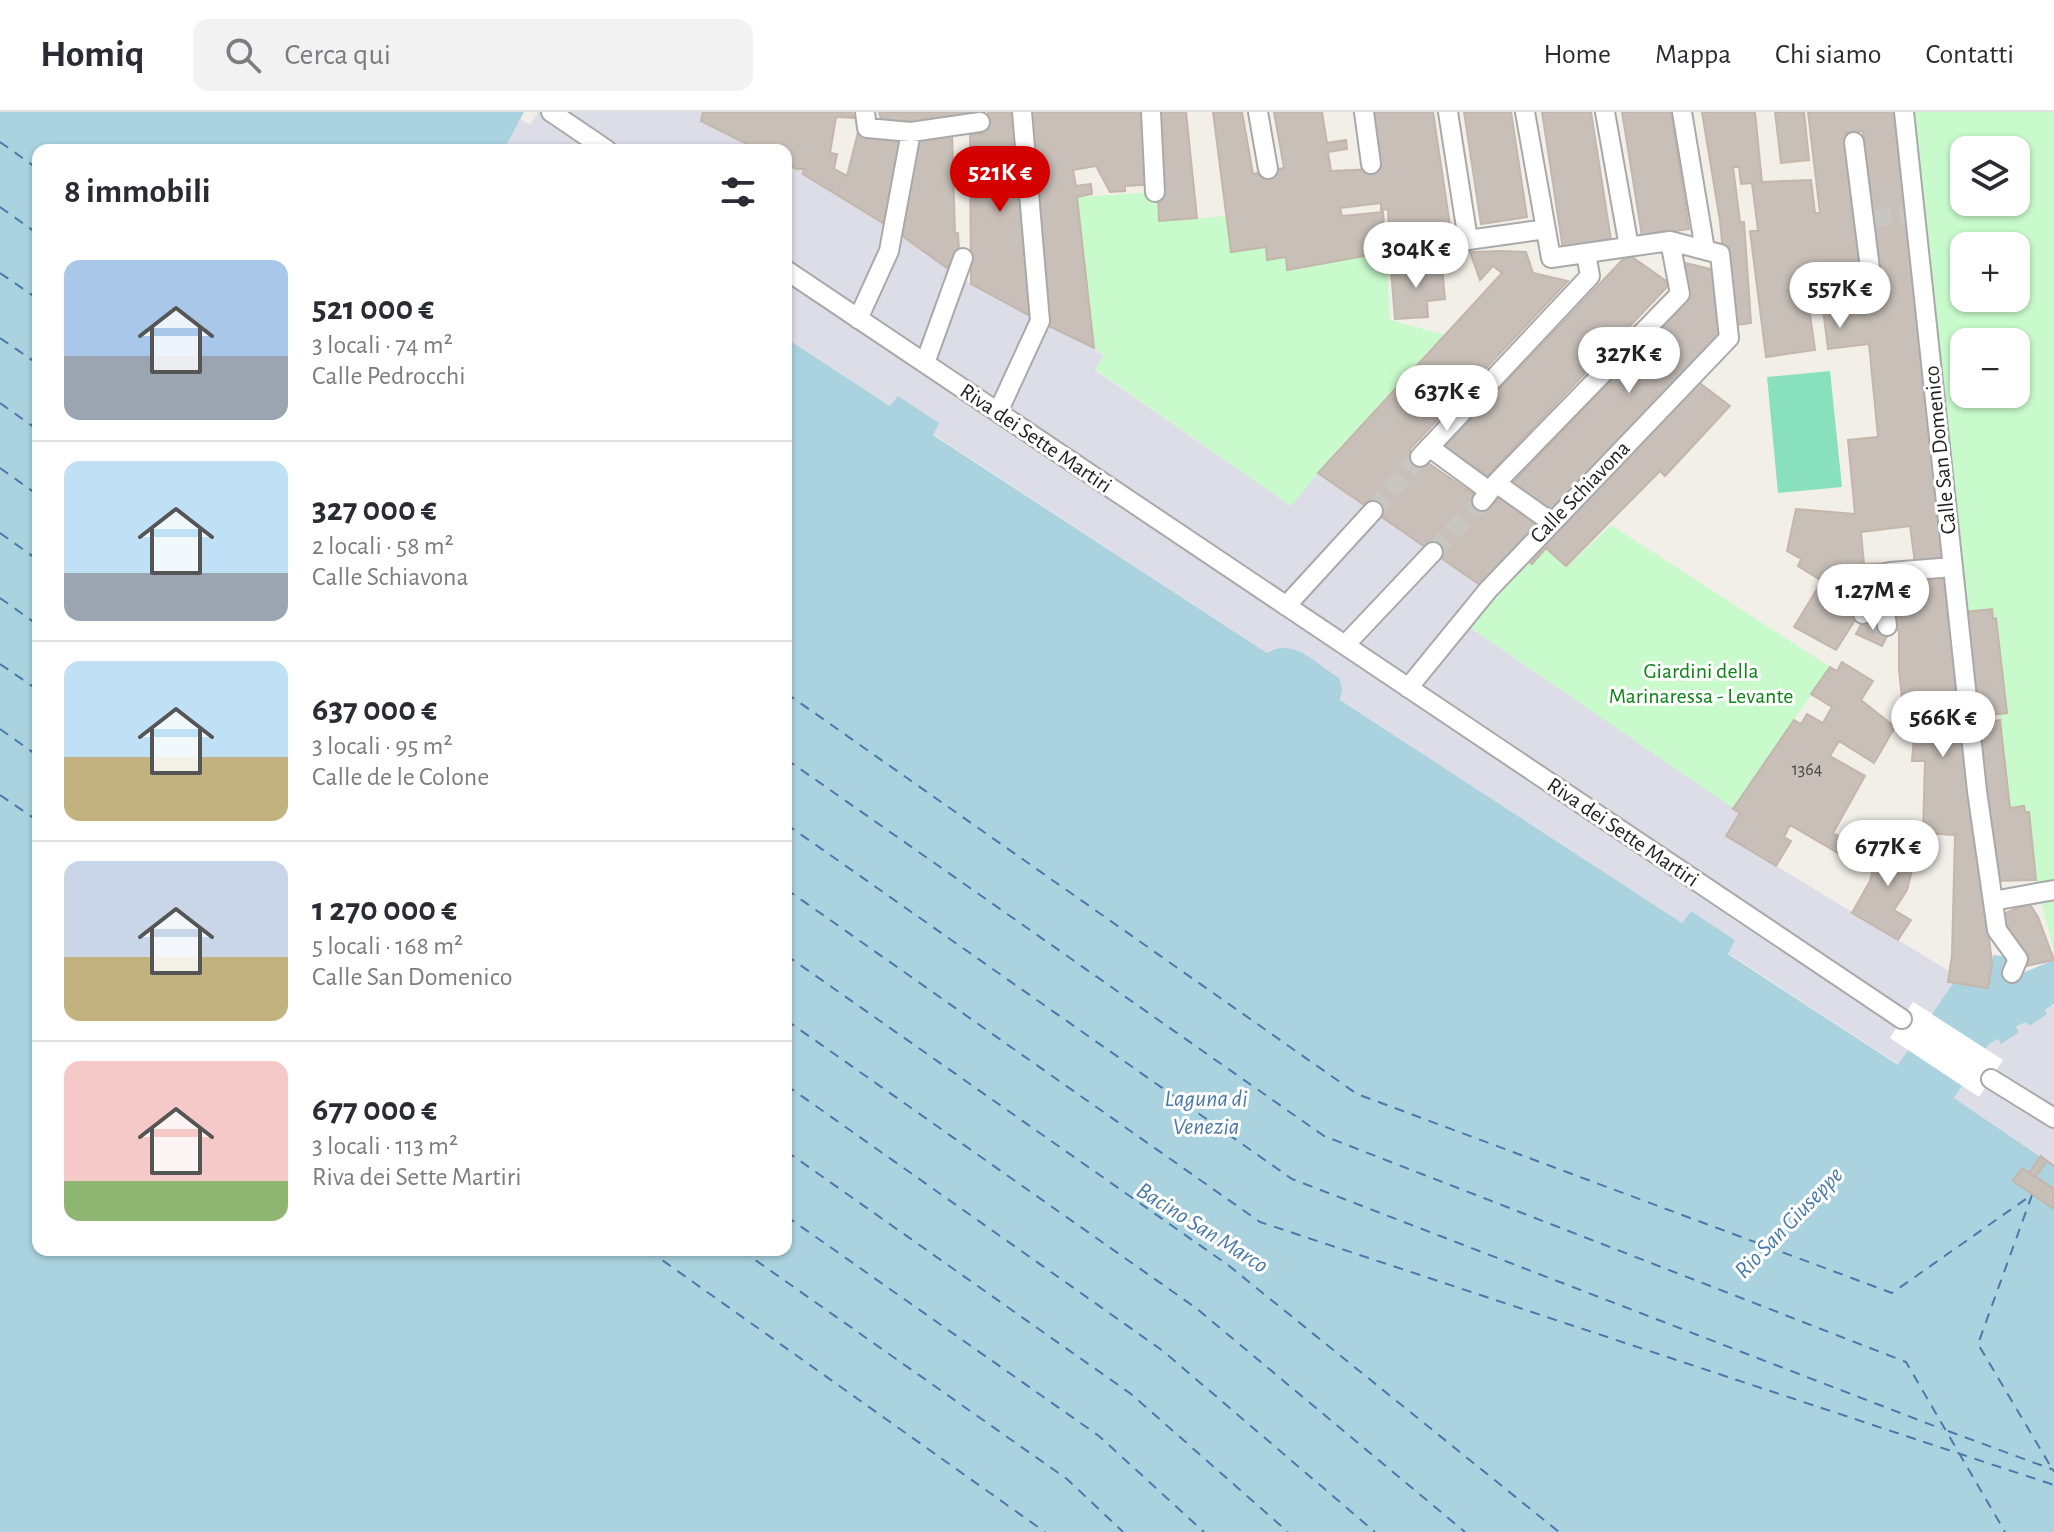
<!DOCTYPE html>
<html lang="it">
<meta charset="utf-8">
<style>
body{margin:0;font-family:"Alegreya Sans",sans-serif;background:#f2f2f3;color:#2b2b33;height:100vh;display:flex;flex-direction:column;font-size:30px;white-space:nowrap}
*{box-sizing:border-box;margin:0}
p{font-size:26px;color:#7c7c81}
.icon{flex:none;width:44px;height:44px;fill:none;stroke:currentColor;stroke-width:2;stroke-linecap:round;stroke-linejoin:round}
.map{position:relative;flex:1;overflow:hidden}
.side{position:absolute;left:32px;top:32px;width:760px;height:1112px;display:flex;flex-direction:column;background:#fff;border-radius:16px;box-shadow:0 2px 6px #0004}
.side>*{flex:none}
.fabs{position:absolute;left:1950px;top:24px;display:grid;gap:16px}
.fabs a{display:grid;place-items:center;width:80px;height:80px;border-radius:16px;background:#fff;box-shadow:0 2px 6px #0004;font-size:40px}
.price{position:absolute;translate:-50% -68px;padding:0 18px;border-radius:28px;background:#fff;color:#222;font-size:26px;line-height:52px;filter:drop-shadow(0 2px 4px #0008)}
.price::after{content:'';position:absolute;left:50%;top:48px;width:24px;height:18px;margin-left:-12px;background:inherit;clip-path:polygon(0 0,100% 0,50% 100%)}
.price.selected{background:#d40000;color:#fff}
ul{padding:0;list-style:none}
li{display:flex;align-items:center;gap:24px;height:200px;padding:0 32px}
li+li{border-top:2px solid #e1e1e2}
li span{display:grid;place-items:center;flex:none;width:224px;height:160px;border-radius:16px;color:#555}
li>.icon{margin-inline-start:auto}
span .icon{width:96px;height:96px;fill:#fffc;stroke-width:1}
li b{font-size:34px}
h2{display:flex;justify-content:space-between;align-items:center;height:96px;padding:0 32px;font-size:34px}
header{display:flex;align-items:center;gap:48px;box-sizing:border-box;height:112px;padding:0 40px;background:#fff;border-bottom:2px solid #e1e1e2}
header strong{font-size:38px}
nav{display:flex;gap:44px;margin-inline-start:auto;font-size:28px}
.search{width:560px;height:72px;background:#f2f2f3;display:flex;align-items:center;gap:20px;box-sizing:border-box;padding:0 28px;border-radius:16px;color:#7c7c81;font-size:30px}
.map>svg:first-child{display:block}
</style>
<header>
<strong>Homiq</strong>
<div class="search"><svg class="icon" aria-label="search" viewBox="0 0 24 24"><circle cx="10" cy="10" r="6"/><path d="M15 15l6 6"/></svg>Cerca qui</div>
<nav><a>Home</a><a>Mappa</a><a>Chi siamo</a><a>Contatti</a></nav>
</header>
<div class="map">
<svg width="2054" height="1420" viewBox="0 0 2054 1420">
<rect width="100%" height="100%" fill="#f2efe9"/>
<!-- park -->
<path fill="#c8facc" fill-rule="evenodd" d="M1911,0H2054V840L2036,768L2029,701L2025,700L2024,694L2010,696L2000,602L2007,601L1996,507L1964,500ZM1964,38H2016V90H1964ZM1964,134H2016V186H1964ZM1964,230H2016V282H1964Z
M1157,80L1160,109L1227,104L1232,140L1266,135L1267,148L1286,145L1288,158L1386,140L1390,208L1445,223L1291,394L1095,257L1104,243L1094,236L1077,85Z
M1611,413L1830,555L1733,697L1470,515L1526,446L1532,452L1546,436L1566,456Z"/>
<!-- pitch -->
<path fill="#88e0be" d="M1830,259L1842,375L1778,381L1767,265Z"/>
<!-- plaza -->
<path fill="#dddde8" d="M538,0H703L702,9L759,38H504L521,7L530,13Z
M786,52L804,57V62L888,114L971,172L1104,243L1095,258L1291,394L1318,361L1496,484L1471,516L1740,701L1727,724L1949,859L1948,870L1953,871L1933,902L1913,890L1890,925L1908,938L1899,953L1728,841L1735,828L1691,799L1682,811L1340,588L1272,537L1267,541L933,322L898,284L891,294L786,226Z
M2052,893L2054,895V1054L1954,986L1962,973L1979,984L2003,948L1986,937L1989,932L1998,927L2000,931L2019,919L2016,916L2026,910L2029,914Z"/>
<!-- water -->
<path fill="#aad3df" d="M0,0H524L504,38H38V1138H786V226L890,294L898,284L939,311L933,323L1267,541C1292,525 1316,551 1339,566L1342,577L1340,588L1682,811L1691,799L1735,828L1728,842L1898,953L1953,871L1988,875L1993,843L2010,845L2008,867L2054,848V892L2045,898L2047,902L2029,914L2026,910L2016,915L2019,920L2001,932L1998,927L1989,932L1954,986L2054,1054V1420H0Z"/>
<!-- pier -->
<path fill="#fff" d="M1913,890L2003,948L1979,985L1890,926Z"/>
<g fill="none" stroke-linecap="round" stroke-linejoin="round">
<!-- ferry -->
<path stroke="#4a7aab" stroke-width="2" stroke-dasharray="10 8" stroke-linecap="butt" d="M0,30L38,57
M0,95L38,122
M0,161L38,187
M0,226L38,252
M0,291L38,318
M0,356L38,383
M0,421L38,448
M0,486L38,513
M0,552L38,578
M786,581L1357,982L1892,1181L2033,1082
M0,617L38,644
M786,647L1324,1024L1906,1250L2005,1420
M0,683L38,709
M786,712L1292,1067L1942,1317
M786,777L1260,1110L2054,1373
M786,843L1228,1153L1559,1420
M786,908L1196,1196L1465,1420
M786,973L1163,1239L1375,1420
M786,1039L1131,1282L1288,1420
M2032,1083L1978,1232L2054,1360
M786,1104L1099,1324L1204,1420
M648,1138L1045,1420
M741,1138L1067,1367L1123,1420
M1948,1319L2054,1358"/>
</g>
<!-- building -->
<path fill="#c7bfb8" stroke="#c4b6ab" stroke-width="2" fill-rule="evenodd" d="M703,0H852L854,6L836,5L830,41L837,42L834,57L847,64L858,20L903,25L888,114L803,62L804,57H796L786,52V38H759L701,9Z
M879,0H983L883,14Z
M988,0H1018L1034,206L971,172L970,23L983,21Z
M1025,0H1149L1155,72L1125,74V79L1110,80L1096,54L1073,58L1076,74L1091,72L1092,82L1077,85L1094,236L1047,213Z
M1155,0H1186L1197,106L1159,109Z
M1213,0H1242L1253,62L1284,56L1274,0H1322L1327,31L1346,28L1347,37L1328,40L1331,59L1375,57L1367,0H1433L1454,140L1390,141L1388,97L1381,98V91L1340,96L1342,104L1383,100L1386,140L1287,158L1286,145L1267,148L1266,135L1231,140Z
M1464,0H1511L1527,105L1481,112Z
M1542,0H1591L1611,128L1563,137Z
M1622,0H1671L1689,117L1642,124Z
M1702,0H1755L1762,70L1811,68L1815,101H1820L1808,0H1896L1944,448L1915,451L1910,414L1861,420L1864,452L1886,451L1887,463H1884L1836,538L1794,515L1822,469L1798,454L1801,447L1787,439L1796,397L1855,402L1848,328L1878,325L1869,232L1828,237L1818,158L1804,159L1815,238L1766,245L1750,119H1758L1752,71L1741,72L1739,55H1733L1740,110H1744L1751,211L1730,214L1720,109ZM1863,19L1883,195L1869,197L1846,21Z
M1775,0H1804L1809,48L1781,51Z
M952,20L955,122L958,121L959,139L947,156L901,123L917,25Z
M1502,139L1526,140L1533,161L1568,169L1409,338L1491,394L1504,380L1546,410L1483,475L1318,361L1502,161L1493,154L1480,168L1470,140Z
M1628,142L1670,172L1487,364L1445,334Z
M1681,150L1719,159L1726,224L1549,405L1507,377L1687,188Z
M1442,154L1445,187L1427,189L1428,205L1395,207L1391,157Z
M1697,269L1730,294L1665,364L1660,359L1566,454L1546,436L1532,452L1526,446Z
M1946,466L1992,851L1988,876L1948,870L1952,843L1955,723L1923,721L1925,649H1912L1915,612L1928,613V607L1904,605L1899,558V518L1890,519L1889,479H1895L1894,467Z
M1992,497L1993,507L1996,506L2007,601L1989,603L1990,610L2000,608L2010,696L2024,694L2025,700H2029L2036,768L1995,769L1964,500Z
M1865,505L1890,519L1882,534L1856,522Z
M1842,550L1873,569L1861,588L1895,615L1874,651L1839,629L1830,644L1865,664L1833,721L1874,745L1867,758L1790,713L1784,725L1791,729L1776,754L1726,724L1740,701L1733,697L1794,608L1801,612L1807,602L1823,611L1832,595L1811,582L1830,555L1837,559Z
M1881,726L1918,735L1907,778L1894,798L1911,808L1898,828L1852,801L1870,769Z
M2029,791L2038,805L2054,848L2026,854L2001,803Z
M2041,1044L2054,1054L2047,1049L2035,1065L2029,1061Z
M2022,1056L2054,1077V1097L2013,1069Z"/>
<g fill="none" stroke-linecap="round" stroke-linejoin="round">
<!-- pedestrian-tunnel -->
<path stroke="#c8c6c1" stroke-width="18" stroke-dasharray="18 9" stroke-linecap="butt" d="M1873,107L1907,102
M1373,399L1420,345
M1433,440L1482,389"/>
<!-- pedestrian casing -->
<g stroke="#a9a9a9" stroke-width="22">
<path id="pedestrian" d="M551,0L607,38
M865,0L867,16L911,20L980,10
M1151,0L1155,80
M1258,0L1268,57
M1364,0L1371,52
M1448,0L1468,128L1546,117
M1525,0L1551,146L1586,141
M1605,0L1629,135
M1682,0L1705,138
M1904,0L1977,679L1997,818L2018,847L2012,861
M1854,30L1874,188
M786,158L1902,907
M858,207L889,139L911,20
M925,251L963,146
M998,300L1040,209L1022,0
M1429,335L1489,379
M1496,371L1551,410
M1482,389L1496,371L1680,182L1670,129
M1883,481L1887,514
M1286,494L1373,399
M1863,502L1883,481L1890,460L1953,455
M1345,533L1433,440
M1408,576L1488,478L1729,226L1720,142L1670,129L1586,141L1590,164L1420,345
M1993,789L2054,778
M1991,967L2054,1006"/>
</g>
<!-- pedestrian -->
<use href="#pedestrian" stroke="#fff" stroke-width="18"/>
</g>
<g text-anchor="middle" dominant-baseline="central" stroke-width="6" stroke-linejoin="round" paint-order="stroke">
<!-- number labels -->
<g font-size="18" fill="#4b4948">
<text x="1807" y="658">1364</text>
</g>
<!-- street labels -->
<g font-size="22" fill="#222" stroke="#fff">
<text transform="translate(1036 326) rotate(34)">Riva dei Sette Martiri</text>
<text transform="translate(1940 338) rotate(-96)">Calle San Domenico</text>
<text transform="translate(1580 380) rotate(-46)">Calle Schiavona</text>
<text transform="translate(1623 720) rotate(34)">Riva dei Sette Martiri</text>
</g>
<!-- park labels -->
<g font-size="22" fill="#0c8416" stroke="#fff">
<text x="1701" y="559">Giardini della<tspan x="1701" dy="25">Marinaressa - Levante</tspan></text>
</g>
<!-- water labels -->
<g font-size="24" font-style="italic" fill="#4a7aab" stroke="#fff">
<text x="1206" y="987">Laguna di<tspan x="1206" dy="28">Venezia</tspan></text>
<text transform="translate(1789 1111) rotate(-46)">Rio San Giuseppe</text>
<text transform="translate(1202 1116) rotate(32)">Bacino San Marco</text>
</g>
</g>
</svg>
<div class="fabs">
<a><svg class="icon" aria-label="layers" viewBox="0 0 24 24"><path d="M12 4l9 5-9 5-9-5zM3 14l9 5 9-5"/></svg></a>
<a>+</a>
<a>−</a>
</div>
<b class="price selected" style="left:1000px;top:102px">521K €</b>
<b class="price" style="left:1416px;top:178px">304K €</b>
<b class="price" style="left:1840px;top:218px">557K €</b>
<b class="price" style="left:1629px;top:283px">327K €</b>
<b class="price" style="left:1447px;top:321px">637K €</b>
<b class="price" style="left:1873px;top:520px">1.27M €</b>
<b class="price" style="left:1943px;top:647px">566K €</b>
<b class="price" style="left:1888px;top:776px">677K €</b>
<section class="side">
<h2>8 immobili<svg class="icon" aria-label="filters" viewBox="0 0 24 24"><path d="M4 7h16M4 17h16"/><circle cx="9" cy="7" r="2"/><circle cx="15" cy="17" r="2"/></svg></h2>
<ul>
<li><span style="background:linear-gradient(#a9c7e8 60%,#9aa5b1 0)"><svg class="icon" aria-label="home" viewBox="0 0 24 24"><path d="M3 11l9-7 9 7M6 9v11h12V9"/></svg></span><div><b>521 000 €</b><p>3 locali · 74 m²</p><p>Calle Pedrocchi</p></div></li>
<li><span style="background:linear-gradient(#bfe0f5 70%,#9aa5b1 0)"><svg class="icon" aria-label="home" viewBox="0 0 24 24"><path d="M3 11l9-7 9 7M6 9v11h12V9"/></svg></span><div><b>327 000 €</b><p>2 locali · 58 m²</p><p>Calle Schiavona</p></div></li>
<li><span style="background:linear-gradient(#bfe0f5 60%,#c2b280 0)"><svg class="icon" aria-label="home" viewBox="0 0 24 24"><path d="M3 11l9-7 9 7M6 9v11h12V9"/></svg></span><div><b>637 000 €</b><p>3 locali · 95 m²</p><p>Calle de le Colone</p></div></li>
<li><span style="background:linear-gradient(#c9d6e8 60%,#c2b280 0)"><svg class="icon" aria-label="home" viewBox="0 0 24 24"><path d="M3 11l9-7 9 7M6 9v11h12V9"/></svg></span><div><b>1 270 000 €</b><p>5 locali · 168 m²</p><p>Calle San Domenico</p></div></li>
<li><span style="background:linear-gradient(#f6c9c9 75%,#8fb573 0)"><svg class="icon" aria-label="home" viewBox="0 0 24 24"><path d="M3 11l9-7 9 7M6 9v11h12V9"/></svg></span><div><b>677 000 €</b><p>3 locali · 113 m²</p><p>Riva dei Sette Martiri</p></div></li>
</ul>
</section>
</div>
